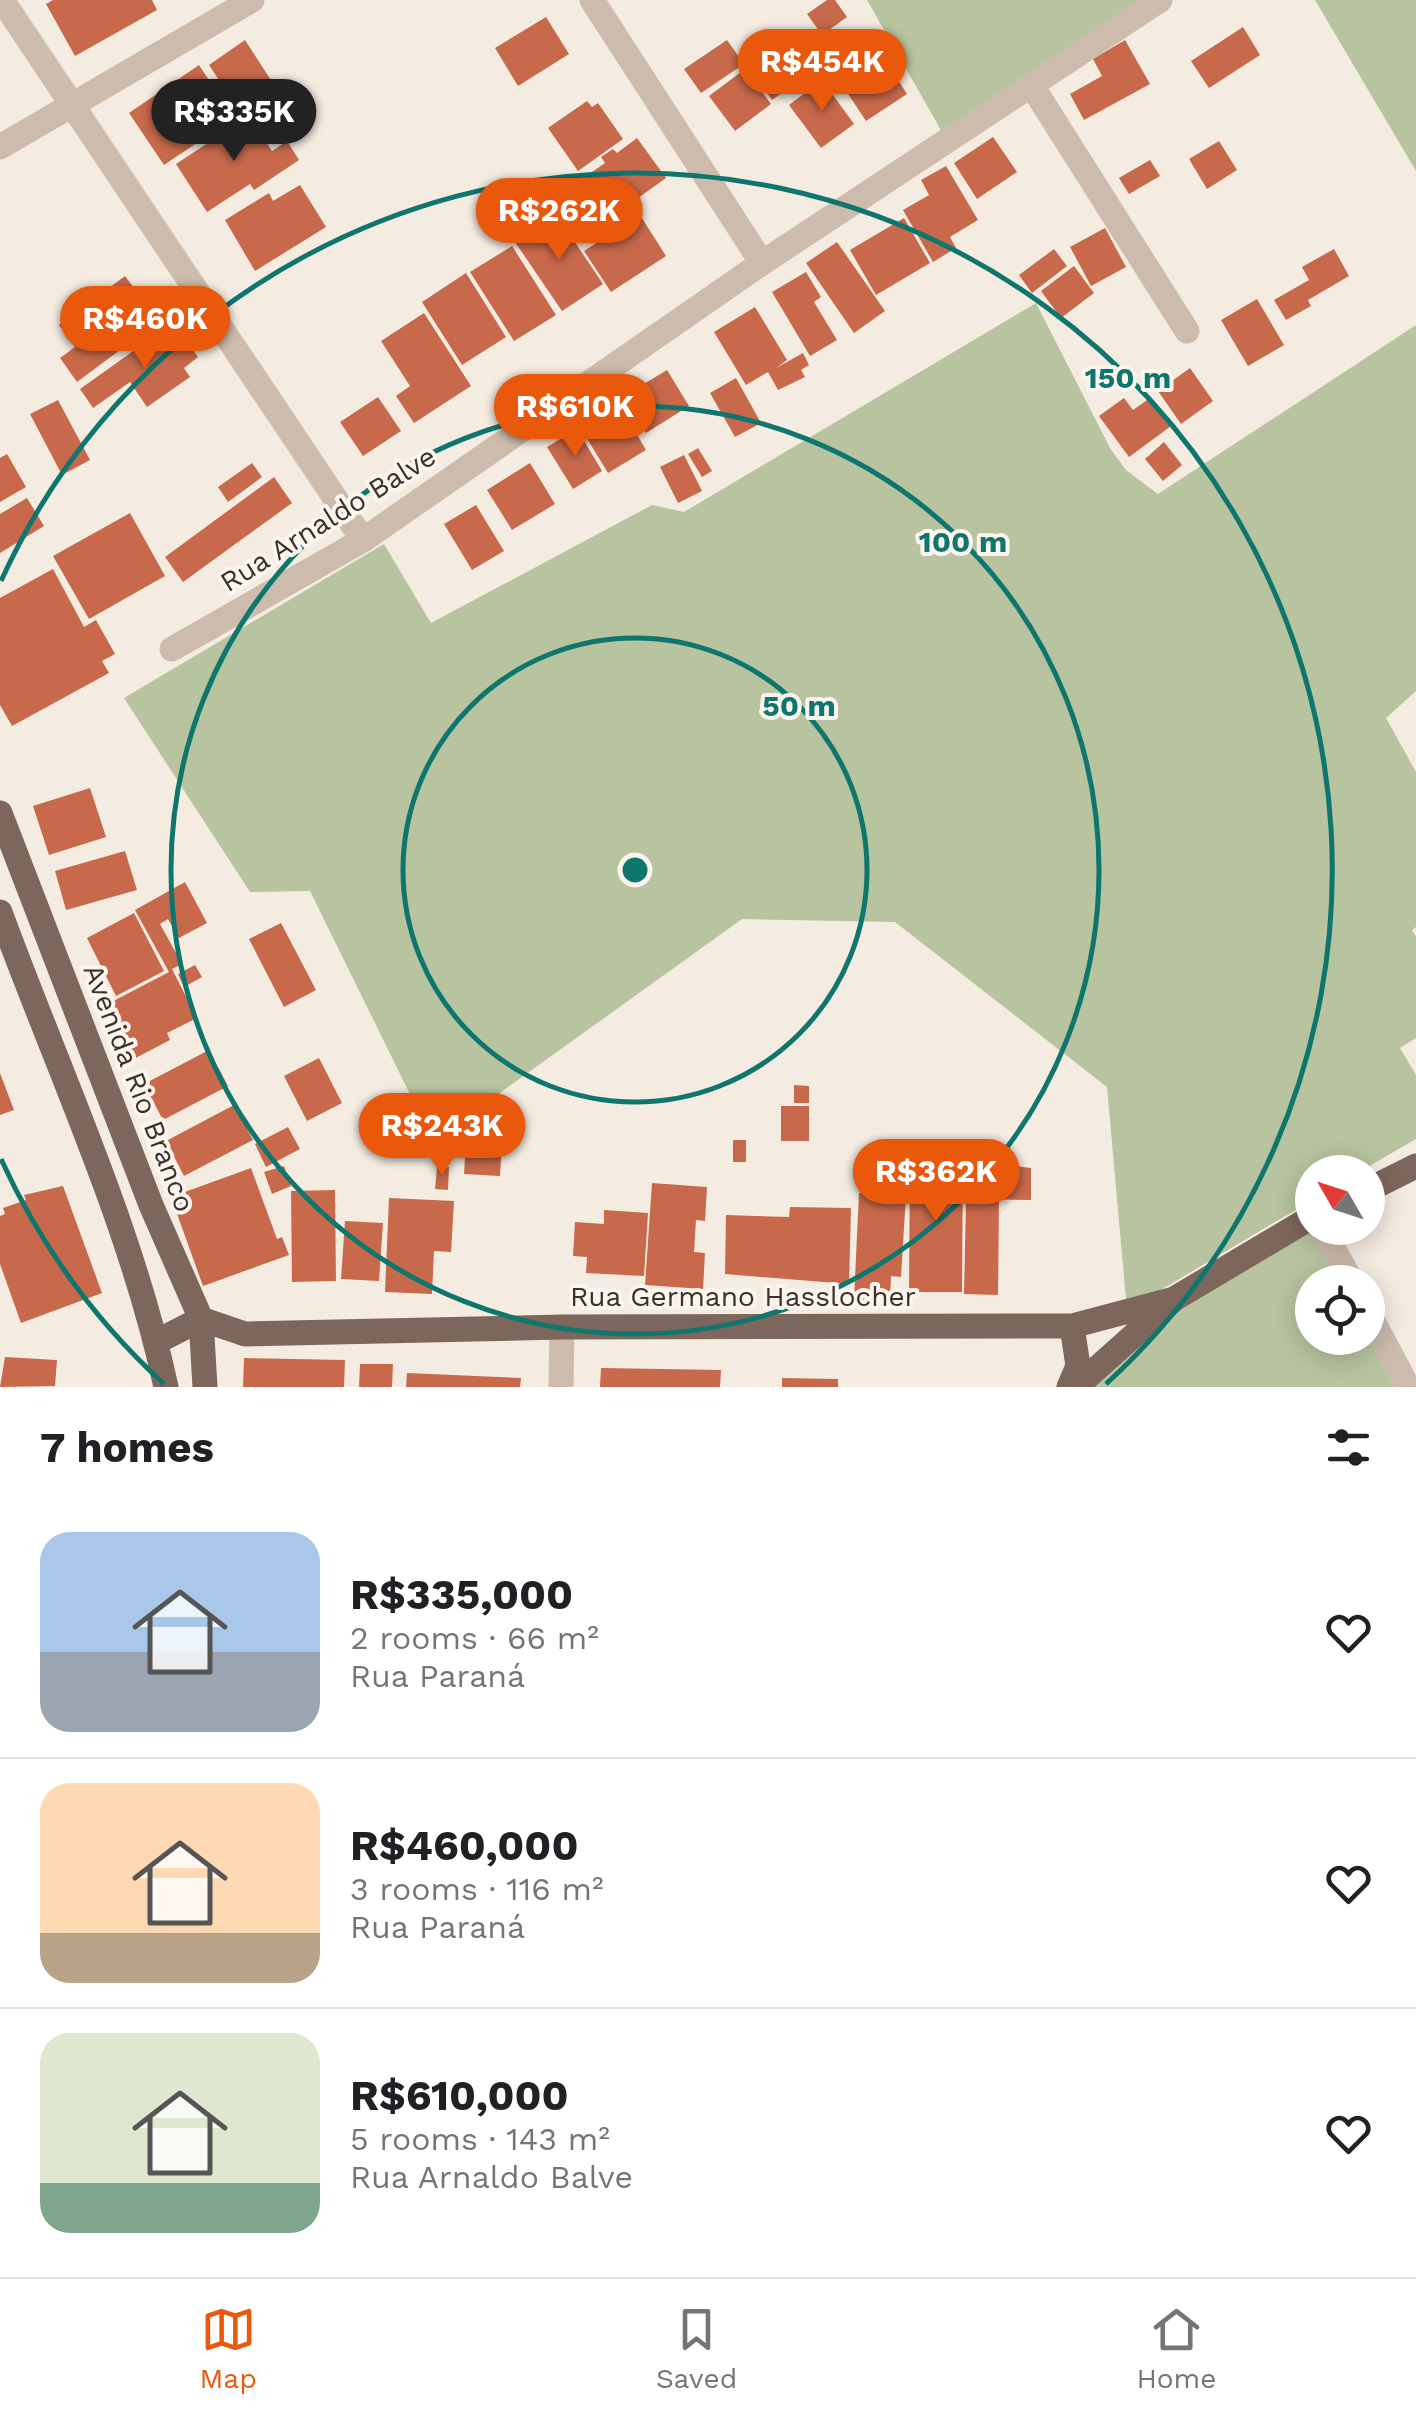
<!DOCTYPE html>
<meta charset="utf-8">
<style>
body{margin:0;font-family:"Work Sans",sans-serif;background:#f2f2f2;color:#202124;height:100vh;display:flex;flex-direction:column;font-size:38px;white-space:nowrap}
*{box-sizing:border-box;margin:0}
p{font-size:32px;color:#757577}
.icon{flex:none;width:55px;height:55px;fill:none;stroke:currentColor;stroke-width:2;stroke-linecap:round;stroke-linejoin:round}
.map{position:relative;height:1387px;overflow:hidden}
.side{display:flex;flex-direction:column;background:#fff;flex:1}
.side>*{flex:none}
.needle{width:65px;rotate:309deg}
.buttons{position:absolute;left:1295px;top:1155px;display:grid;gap:20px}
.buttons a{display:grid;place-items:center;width:90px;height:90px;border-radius:50%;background:#fff;box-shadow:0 5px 25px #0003;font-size:50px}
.price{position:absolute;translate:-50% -85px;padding:0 22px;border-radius:35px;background:#ea580c;color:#fff;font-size:32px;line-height:65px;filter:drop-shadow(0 2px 5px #0008)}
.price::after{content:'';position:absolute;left:50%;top:60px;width:30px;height:22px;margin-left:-15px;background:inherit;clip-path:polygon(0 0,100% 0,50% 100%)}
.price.selected{background:#222;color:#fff}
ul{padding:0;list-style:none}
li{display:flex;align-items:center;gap:30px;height:250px;padding:0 40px}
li+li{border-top:2px solid #e0e0e0}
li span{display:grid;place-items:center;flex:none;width:280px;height:200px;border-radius:30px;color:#555}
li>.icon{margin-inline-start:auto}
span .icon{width:120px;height:120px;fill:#fffc;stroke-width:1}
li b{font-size:42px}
h2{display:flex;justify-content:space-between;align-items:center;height:120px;padding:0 40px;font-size:42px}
.tab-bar{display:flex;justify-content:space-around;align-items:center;height:140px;border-top:2px solid #e0e0e0;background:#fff;font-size:28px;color:#757577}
.tab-bar a{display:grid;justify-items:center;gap:5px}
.tab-bar .selected{color:#ea580c}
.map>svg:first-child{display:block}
</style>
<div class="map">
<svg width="1416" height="1387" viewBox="0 0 1416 1387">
<rect width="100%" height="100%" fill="#f4ebe1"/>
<!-- green -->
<path fill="#b8c4a0" d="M867,0H1147L942,132Z
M1315,0H1416V171Z
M1036,303L1110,448L1126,470L1158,494L1416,325V691L1386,718L1416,772V927L1412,930L1416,937V1038L1400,1048L1416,1075V1139L1359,1172H1312V1200L1127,1310L1107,1087L895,922L742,919L433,1141L310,891L250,892L124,698L384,544L431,623L652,505L684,512Z
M1311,1229L1339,1282H1312V1338L1368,1337L1394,1387H1087L1173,1310Z"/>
<!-- building -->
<path fill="#c8694b" d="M53,0H152L157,10L75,56L46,4Z
M827,0H835L847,17L822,35L807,14Z
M546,17L569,54L518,86L495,48Z
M1243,27L1260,55L1209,88L1191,61Z
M869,35L907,94L866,121L827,62Z
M245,40L278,91L242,115L209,65Z
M727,40L744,64L701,93L684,69Z
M785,40L809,74L772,100L748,67Z
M1125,40L1150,84L1084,120L1070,94L1102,76L1093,59Z
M199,65L234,118L164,165L129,113Z
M745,69L771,104L735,131L709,96Z
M822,80L854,124L821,148L789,105Z
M587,101L592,107L598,103L623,139L578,171L548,128Z
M249,116L272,151L287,141L299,160L254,190L250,184L207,212L176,164Z
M993,137L1017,172L977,199L954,163Z
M637,138L666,178L620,211L610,197L584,215L566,190L605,163L601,157L613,149L617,153Z
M1219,141L1237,170L1207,189L1189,159Z
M1150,160L1160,176L1129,194L1119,178Z
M946,166L978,220L950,237L956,248L933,262L903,210L929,195L921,180Z
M300,185L326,227L255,271L225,220L269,193L273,201Z
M556,214L603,284L562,311L515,242Z
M640,215L666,256L611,292L584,251Z
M904,218L930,263L876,295L850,250Z
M1105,228L1126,267L1091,286L1070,247Z
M837,242L885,311L854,333L806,263Z
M512,246L556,315L514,341L470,272Z
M1054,249L1067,266L1032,293L1019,275Z
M1334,249L1349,276L1308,300L1311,306L1286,320L1274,300L1309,280L1302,267Z
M1074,266L1094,293L1061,318L1041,291Z
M806,272L821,297L814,302L837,340L810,356L772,292Z
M466,273L506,337L462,365L422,302Z
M125,276L159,321L77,382L60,358L75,347L59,325Z
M1257,299L1284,345L1248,366L1221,320Z
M755,307L787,360L776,368L803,353L809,365L801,370L805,377L778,390L768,372L746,385L714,332Z
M424,313L471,386L414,423L396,396L410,386L381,341Z
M160,332L169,345L182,335L198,357L184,368L190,377L147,407L130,382L93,408L80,389Z
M1190,368L1213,401L1181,424L1158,391Z
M667,370L689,406L646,433L624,396Z
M736,378L761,423L735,437L710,393Z
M378,397L401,431L363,456L340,422Z
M1124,398L1133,410L1150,398L1171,426L1129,457L1099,416Z
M58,400L90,460L62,475L30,414Z
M619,404L646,450L608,473L580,427Z
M577,429L602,471L573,489L547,447Z
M1164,442L1182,465L1163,481L1145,459Z
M698,448L712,471L702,477L688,454Z
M7,454L26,487L0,502V458Z
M684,455L702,491L678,503L660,467Z
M252,463L262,477L228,502L218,487Z
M530,463L555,504L512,530L487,490Z
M274,477L292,503L183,582L165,557Z
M27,498L44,526L0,553V514Z
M476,505L504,551L472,570L444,524Z
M130,513L165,576L89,619L53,556Z
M53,569L84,627L96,620L115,654L102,661L109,673L12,726L0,705V598Z
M90,788L106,837L49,855L33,806Z
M125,851L137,890L66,910L55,871Z
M185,882L207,923L179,938L168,919L160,924L182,964L172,969L197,1018L167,1033L170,1040L130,1061L102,1007L169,972L135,910Z
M134,913L164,971L116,996L87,938Z
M281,923L316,990L284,1007L249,939Z
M195,965L202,977L184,987L178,974Z
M209,1050L228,1086L163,1120L144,1084Z
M319,1058L342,1103L307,1121L284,1076Z
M0,1073L14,1110L0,1115Z
M794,1085L809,1086V1103H794Z
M234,1105L253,1140L184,1176L166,1141Z
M781,1106H809V1141H781Z
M288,1127L300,1149L266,1167L255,1144Z
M733,1140H746V1162H733Z
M466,1141L502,1143L500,1176L464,1174Z
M910,1156H963L962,1292H909Z
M973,1161L1031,1168V1200L972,1199Z
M284,1166L291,1186L272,1194L264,1172Z
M437,1167H449L448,1190L435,1189Z
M251,1168L277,1239L282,1237L289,1255L203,1286L171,1197Z
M652,1183L707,1187L705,1221L696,1220L694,1252L705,1253L703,1289L645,1285Z
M63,1186L102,1293L21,1323L0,1264V1216L5,1214L3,1208L26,1200L24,1195Z
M335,1190L336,1281L292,1282L291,1191Z
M859,1193L906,1195L901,1277L891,1276L890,1302L854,1300Z
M389,1198L454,1201L451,1252L434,1251L432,1294L385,1292Z
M966,1201L999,1202L998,1295L964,1294Z
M790,1207L851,1208L849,1284L725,1274L726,1215L789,1217Z
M604,1210L648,1213L644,1276L586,1273L587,1257L573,1256L575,1222L604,1224Z
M345,1221L383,1223L379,1281L341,1279Z
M5,1357L57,1360L55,1386L0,1387Z
M244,1358L345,1360L344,1387H243Z
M360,1364H393L392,1387H359Z
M601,1368L721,1370L720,1387H600Z
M407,1373L521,1378L520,1387H406Z
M782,1378L838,1379V1387H782Z"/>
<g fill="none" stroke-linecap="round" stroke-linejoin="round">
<!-- minor -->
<path stroke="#cdbbac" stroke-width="25" d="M2,0L363,540
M592,0L762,263
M1032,86L1187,331
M0,147L252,0
M172,649L363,540L762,263L1160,0
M1322,1228L1352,1282
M1368,1312L1408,1387
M561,1387L562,1327"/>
<!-- major -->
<path stroke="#7d675c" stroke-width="25" d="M0,813L151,1205L201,1319L205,1387
M0,912C57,1068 131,1224 166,1387
M1368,1190L1416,1166
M156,1342L201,1319L245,1334L562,1327L1072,1326L1174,1299L1312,1217
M1069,1387L1078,1366L1072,1326
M1076,1387L1171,1302"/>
</g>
<!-- distance rings -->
<g fill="none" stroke="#0f766e" stroke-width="5">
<circle cx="635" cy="870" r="232"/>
<circle cx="635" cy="870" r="464"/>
<path d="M164 1384A697 697 0 0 1 1 1159M1 581A697 697 0 1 1 1106 1384"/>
</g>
<g text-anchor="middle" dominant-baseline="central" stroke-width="8" stroke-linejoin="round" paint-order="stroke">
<!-- street labels -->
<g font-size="28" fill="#3b302b" stroke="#fbf5ee">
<text transform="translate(328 519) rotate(-32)">Rua Arnaldo Balve</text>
<text transform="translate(139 1088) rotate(69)">Avenida Rio Branco</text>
<text x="743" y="1296">Rua Germano Hasslocher</text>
</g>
</g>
<circle cx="635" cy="870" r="15" fill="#0f766e" stroke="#fbf5ee" stroke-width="5"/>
<g font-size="30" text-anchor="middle" font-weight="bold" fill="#0f766e" stroke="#fbf5ee" stroke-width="8" stroke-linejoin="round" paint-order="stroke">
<text x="1128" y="388">150 m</text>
<text x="963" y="552">100 m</text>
<text x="799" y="716">50 m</text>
</g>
</svg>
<div class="buttons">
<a><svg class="needle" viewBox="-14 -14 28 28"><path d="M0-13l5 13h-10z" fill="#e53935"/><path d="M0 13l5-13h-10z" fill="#757577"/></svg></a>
<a><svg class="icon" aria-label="locate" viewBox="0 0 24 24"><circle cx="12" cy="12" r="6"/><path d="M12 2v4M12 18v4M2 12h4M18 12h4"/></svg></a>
</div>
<b class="price" style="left:822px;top:114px">R$454K</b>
<b class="price selected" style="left:234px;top:164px">R$335K</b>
<b class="price" style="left:559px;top:263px">R$262K</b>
<b class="price" style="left:145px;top:371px">R$460K</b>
<b class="price" style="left:575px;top:459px">R$610K</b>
<b class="price" style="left:442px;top:1178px">R$243K</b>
<b class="price" style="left:936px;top:1224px">R$362K</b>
</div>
<section class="side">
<h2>7 homes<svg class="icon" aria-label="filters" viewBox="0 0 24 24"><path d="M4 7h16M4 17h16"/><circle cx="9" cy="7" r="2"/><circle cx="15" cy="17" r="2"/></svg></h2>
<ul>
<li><span style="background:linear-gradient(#a9c7e8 60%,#9aa5b1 0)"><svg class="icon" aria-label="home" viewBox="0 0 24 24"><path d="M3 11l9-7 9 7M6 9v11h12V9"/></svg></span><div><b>R$335,000</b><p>2 rooms · 66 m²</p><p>Rua Paraná</p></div><svg class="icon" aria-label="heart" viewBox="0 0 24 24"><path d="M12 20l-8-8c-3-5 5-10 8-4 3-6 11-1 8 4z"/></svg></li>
<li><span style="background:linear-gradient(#ffd9b3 75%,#b9a48a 0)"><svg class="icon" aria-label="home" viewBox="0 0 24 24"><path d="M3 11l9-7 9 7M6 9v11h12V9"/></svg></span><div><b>R$460,000</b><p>3 rooms · 116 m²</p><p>Rua Paraná</p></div><svg class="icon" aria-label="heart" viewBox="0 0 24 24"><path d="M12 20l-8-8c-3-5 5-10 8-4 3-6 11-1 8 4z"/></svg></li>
<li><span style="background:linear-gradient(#dfe7d0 75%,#7fa58c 0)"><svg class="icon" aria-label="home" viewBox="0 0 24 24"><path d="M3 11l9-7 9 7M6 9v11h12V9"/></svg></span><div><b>R$610,000</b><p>5 rooms · 143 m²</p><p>Rua Arnaldo Balve</p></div><svg class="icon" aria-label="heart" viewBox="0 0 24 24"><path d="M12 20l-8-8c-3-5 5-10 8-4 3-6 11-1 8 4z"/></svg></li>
</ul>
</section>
<nav class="tab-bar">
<a class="selected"><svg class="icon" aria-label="map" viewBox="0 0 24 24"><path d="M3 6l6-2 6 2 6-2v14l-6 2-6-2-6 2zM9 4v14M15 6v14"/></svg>Map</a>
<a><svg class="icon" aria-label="saved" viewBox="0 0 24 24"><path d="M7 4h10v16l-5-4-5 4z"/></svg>Saved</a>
<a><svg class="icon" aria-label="home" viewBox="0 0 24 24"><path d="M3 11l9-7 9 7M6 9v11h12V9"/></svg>Home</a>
</nav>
